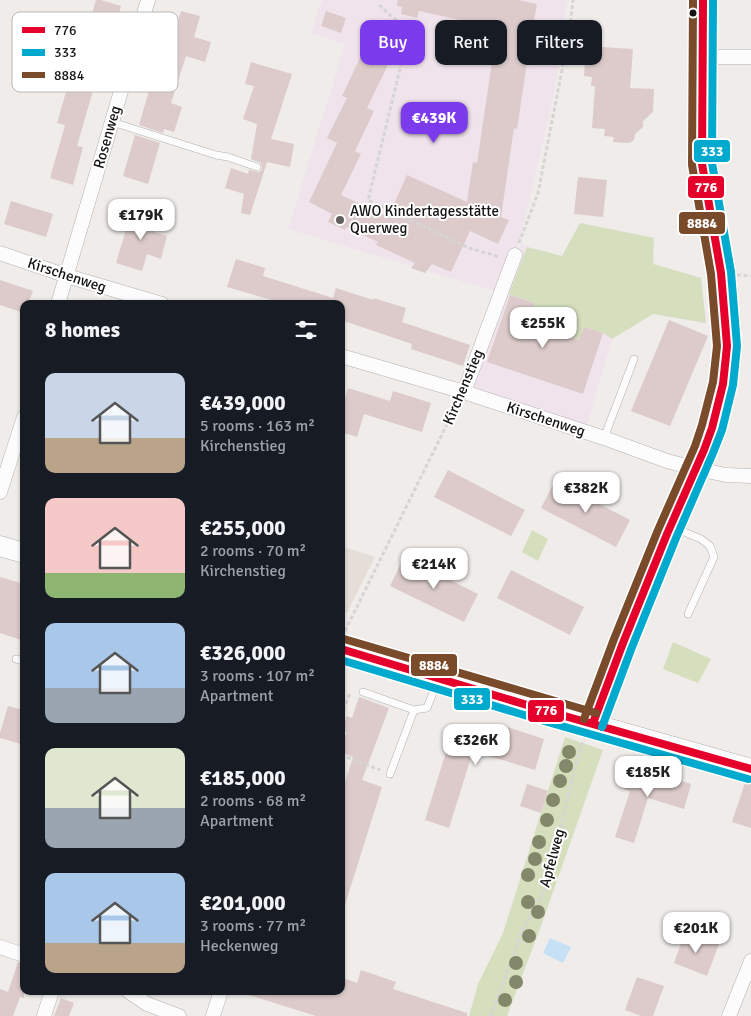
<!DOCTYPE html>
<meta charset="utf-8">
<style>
body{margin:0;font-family:Signika,sans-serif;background:#242831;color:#f1f3f6;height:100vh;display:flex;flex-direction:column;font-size:19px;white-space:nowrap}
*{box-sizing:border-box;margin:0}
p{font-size:16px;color:#9ea1a6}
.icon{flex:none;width:28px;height:28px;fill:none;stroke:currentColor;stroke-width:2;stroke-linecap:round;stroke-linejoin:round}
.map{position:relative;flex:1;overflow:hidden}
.drawer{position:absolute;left:20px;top:300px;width:325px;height:695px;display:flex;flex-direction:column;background:#171b24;border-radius:10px;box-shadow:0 1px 4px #0004}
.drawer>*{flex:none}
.hud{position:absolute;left:360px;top:20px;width:315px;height:45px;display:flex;gap:10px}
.price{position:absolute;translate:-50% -42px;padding:0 11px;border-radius:10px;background:#fff;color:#222;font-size:16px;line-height:32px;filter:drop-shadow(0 1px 2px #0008)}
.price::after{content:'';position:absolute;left:50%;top:30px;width:15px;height:11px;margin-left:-8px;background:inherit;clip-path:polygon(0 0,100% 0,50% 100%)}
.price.current{background:#7c3aed;color:#fff}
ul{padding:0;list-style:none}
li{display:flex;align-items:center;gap:15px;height:125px;padding:0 25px}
li span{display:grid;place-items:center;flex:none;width:140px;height:100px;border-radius:10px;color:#555}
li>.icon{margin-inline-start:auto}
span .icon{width:60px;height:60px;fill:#fffc;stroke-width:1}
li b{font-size:21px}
h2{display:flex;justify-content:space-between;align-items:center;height:60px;padding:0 25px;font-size:21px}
.pill{padding:0 18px;border-radius:10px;background:#171b24;box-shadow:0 1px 4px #0004;font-size:18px;line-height:45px}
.pill.current{background:#7c3aed;color:#fff}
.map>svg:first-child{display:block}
</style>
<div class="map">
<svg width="751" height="1016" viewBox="0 0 751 1016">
<rect width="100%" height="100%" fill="#efecea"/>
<!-- built -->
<path fill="#e5ded8" d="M341,546L375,557L347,613L341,612Z"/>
<!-- education -->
<path fill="#f0e3ec" d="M322,0H567L560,59L551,108L521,235L501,293L288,229L345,44L311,33Z
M580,223L654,238L653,264L701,278L706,323L653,314L612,339L586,429L468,390L522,242L527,247L562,256Z"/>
<!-- green -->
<path fill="#d5dfbe" d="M580,223L654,238L653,264L701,278L706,323L653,314L612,339L603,333L584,327L579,340L528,323L535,303L509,294L527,247L562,256Z
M532,530L548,539L538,561L522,552Z
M673,642L711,659L698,683L663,669Z
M565,737L603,750L541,926L507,1016H469L478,984L503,933Z"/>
<!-- water -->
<path fill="#c6e0f6" d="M550,938L571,947L563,963L543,953Z"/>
<!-- building -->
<path fill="#dccbca" d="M96,0H101L121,6L106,57L103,56L77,146L83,147L73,185L50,178L65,125L57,123L68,85L53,80L59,61L77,66Z
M398,0H518L537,4L531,35L517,129L514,128L501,217L509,220L498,244L470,231L451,272L432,264L425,273L411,268L415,263L376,245L378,242L346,227L345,230L328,222L332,214L309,202L337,143L327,138L347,98L342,96L375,26L401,38L367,108L374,111L355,151L361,154L341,195L388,217L407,175L467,202L473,162L477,163L497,28L419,11L417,18L401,14L402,7L397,6Z
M181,11L200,16L194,37L211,42L205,62L186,56L171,103L182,107L174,132L164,129L163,133L139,125L155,70L156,71L168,30L175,32Z
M326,11L346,18L341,33L321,26Z
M586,46L633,49L630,88L654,89L653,112L643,121V127L635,134L634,140L629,143L613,142L614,137L604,136L605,129L592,128L595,86H591L592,77L584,76Z
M251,62L292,74L271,139L294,144L290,167L267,162L250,215L241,213L244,194L225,188L231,168L248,174L249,170L258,172L261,171L262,168L261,163L251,159L257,124L243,119L254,86L245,84Z
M135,135L160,143L148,184L123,176Z
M578,177L607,180L603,217L574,214Z
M11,201L53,214L46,237L4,224Z
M132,210L158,218L154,232L167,236L161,259L147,254L142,271L116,263Z
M236,259L265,268L263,276L333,298L336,288L373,300V298L406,308L402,322L470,345L463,366L411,349L412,344L341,320V304H274L275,301L227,287Z
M0,280L33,291L28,304H24V313L0,305Z
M510,295L535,303L528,323L579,340L584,327L603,333L583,394L487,362Z
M669,320L708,336L670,426L631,411Z
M348,388L390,401L393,391L431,403L422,432L364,414L357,437L341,432V412Z
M448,470L525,510L511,536L434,497Z
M555,481L630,520L616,547L541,508Z
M404,557L478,594L464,622L390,586Z
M511,570L584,607L570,635L497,598Z
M0,577L24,584V641L0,633Z
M359,697L389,708L362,780L382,787L344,908L341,907V795L353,757L341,752V746L347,732L341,730L347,716L352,718Z
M8,706L24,710V745L0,738V733Z
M507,727L544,739L535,770L473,751L449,828L425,820L453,729L502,745Z
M631,765L691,784L684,809L648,798L634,843L615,837L630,791L624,789Z
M746,780L751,781V828L732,822Z
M527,784L548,791L541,813L520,806Z
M685,932L719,944L707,976L674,963Z
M18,962L24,964V998L20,997L13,1016H0V989L8,992Z
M361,970L396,982L393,989L467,1013V1016H316L249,995V991H341V977L357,983Z
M637,977L664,986L653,1016H641L625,1010Z
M61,998L74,1003L69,1016H54Z"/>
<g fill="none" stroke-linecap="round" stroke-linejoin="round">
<!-- lane casing -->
<g stroke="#b3b1af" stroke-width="8">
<path id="lane" d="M112,122L216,155L228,157L257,167
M604,438L634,359
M670,526L701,539L710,546L714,557L688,614
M16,659L24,661
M363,692L414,710
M390,774L414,710L427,708L438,680"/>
</g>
<!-- street casing -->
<g stroke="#b3b1af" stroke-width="15">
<path id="street" d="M702,57H751
M0,253L67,276L162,304
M58,304L148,0
M341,356L464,392L604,438L667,461L697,469L726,475L751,476
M464,392L515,255
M0,492L24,417
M593,723L623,643L667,534L704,450L712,428L723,384L727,346L721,273L702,164L703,0
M0,947L24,955
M128,991L147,1004L179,1016
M44,1016L52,991
M213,1016L221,991
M729,1016L751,961"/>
</g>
<!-- secondary casing -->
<g stroke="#b3b1af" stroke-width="21">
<path id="secondary" d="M0,546L24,553
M341,649L547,711L751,769"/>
</g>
<!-- path -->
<path stroke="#d6d5d4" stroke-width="3" stroke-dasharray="4 2.5" stroke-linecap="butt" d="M379,5L409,32L368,200L469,248L500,257
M519,243L538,193L569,34L573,0
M737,275L751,276
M345,631L456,406
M341,716L350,693
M341,722L344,724
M341,733L342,734L341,737
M341,755L380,770
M491,1016L522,931L545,890L581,746L585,740"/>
<!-- lane -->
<use href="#lane" stroke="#fdfcfc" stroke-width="7"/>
<!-- street -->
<use href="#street" stroke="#fdfcfc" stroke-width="14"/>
<!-- secondary -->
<use href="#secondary" stroke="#fdfcfc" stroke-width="20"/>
<!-- bus-1 casing -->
<g stroke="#fff" stroke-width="11">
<path id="bus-1" d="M341,649L547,711L751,769
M593,723L623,643L667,534L704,450L712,428L723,384L727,346L721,273L702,164L703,0"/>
</g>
<!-- bus-2 casing -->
<g stroke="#fff" stroke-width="11">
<path id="bus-2" d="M341,660L544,721L748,779
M602,727L632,647L676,538L713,453L722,430L733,385L737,346L731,272L712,163L713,0"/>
</g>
<!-- bus-3 casing -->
<g stroke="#fff" stroke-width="11">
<path id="bus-3" d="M344,639L596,713
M584,719L614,639L658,530L695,446L702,425L713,382L717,346L711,274L692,165L693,0"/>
</g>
<!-- bus-1 -->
<use href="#bus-1" stroke="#e4002b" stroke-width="8"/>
<!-- bus-2 -->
<use href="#bus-2" stroke="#00a9ce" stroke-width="8"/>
<!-- bus-3 -->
<use href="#bus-3" stroke="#7a4b2a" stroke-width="8"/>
</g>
<!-- trees -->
<g fill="#828869">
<circle cx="569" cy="752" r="7"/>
<circle cx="566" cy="766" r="7"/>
<circle cx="560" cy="781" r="7"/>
<circle cx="553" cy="800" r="7"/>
<circle cx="547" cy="820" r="7"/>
<circle cx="539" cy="842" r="7"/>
<circle cx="535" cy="859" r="7"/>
<circle cx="528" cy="875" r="7"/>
<circle cx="528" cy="902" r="7"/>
<circle cx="538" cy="912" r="7"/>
<circle cx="529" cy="936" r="7"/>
<circle cx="516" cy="963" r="7"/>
<circle cx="516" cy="982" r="7"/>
<circle cx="505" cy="1000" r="7"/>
</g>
<!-- markers -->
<circle fill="#161412" stroke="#fff" stroke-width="2" cx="693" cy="13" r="4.5"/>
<circle fill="#62605e" stroke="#fff" stroke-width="2" cx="340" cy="220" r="5"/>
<g text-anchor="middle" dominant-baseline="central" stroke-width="4" stroke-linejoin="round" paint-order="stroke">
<!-- street labels -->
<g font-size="15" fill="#161412" stroke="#fff">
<text transform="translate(107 137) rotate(-74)">Rosenweg</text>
<text transform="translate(67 275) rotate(18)">Kirschenweg</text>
<text transform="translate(463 387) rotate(-67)">Kirchenstieg</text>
<text transform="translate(546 419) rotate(18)">Kirschenweg</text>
<text transform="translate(552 858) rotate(-75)">Apfelweg</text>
</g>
<!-- poi labels -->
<g font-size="15" fill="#161412" stroke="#fff" text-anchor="start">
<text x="350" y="211">AWO Kindertagesstätte<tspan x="350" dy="17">Querweg</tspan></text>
</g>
</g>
<!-- legend -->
<rect x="12" y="12" width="166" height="80" rx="8" fill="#fff" stroke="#b9b8b8" stroke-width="1"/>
<rect x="22" y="27" width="23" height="6" fill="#e4002b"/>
<rect x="22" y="49" width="23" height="7" fill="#00a9ce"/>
<rect x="22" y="72" width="23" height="6" fill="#7a4b2a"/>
<g font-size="14" fill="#161412">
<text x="54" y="35">776</text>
<text x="54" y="57">333</text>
<text x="54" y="80">8884</text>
</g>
<g stroke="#fff" stroke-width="2">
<rect x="693" y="139" width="38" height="24" rx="5" fill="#00a9ce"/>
<rect x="687" y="175" width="38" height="24" rx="5" fill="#e4002b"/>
<rect x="678" y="211" width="48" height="24" rx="5" fill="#7a4b2a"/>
<rect x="410" y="653" width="48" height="24" rx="5" fill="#7a4b2a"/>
<rect x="453" y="687" width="38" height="24" rx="5" fill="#00a9ce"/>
<rect x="527" y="699" width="38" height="24" rx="5" fill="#e4002b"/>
</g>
<g font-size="14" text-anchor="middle" font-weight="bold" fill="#fff">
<text x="712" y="156">333</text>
<text x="706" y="192">776</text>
<text x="702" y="228">8884</text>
<text x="434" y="670">8884</text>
<text x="472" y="704">333</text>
<text x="546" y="715">776</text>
</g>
</svg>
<b class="price current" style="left:434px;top:144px">€439K</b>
<b class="price" style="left:141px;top:241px">€179K</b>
<b class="price" style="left:543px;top:349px">€255K</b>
<b class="price" style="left:586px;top:514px">€382K</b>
<b class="price" style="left:434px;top:590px">€214K</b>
<b class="price" style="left:476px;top:766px">€326K</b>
<b class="price" style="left:648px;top:798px">€185K</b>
<b class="price" style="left:696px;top:954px">€201K</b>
<div class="hud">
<a class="pill current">Buy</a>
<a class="pill">Rent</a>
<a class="pill">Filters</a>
</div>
<section class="drawer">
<h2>8 homes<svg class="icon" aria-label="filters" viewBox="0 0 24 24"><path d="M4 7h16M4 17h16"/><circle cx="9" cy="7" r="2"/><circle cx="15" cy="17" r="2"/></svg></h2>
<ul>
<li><span style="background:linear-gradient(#c9d6e8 65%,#b9a48a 0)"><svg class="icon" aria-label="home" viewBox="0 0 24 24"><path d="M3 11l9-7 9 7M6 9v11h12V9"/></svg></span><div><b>€439,000</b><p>5 rooms · 163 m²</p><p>Kirchenstieg</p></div></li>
<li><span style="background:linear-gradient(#f6c9c9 75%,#8fb573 0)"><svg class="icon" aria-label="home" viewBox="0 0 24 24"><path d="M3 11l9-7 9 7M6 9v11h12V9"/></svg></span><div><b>€255,000</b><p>2 rooms · 70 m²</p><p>Kirchenstieg</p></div></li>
<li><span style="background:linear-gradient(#a9c7e8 65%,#9aa5b1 0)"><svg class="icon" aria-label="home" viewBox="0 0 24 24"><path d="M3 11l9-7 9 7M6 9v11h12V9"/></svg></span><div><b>€326,000</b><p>3 rooms · 107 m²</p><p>Apartment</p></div></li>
<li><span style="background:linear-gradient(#dfe7d0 60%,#9aa5b1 0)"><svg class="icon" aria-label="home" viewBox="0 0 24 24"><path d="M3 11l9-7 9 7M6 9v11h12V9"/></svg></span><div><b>€185,000</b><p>2 rooms · 68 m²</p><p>Apartment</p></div></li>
<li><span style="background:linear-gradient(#a9c7e8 70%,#b9a48a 0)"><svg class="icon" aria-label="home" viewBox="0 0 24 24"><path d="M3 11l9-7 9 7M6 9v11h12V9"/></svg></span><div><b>€201,000</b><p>3 rooms · 77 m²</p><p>Heckenweg</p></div></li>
</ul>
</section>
</div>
